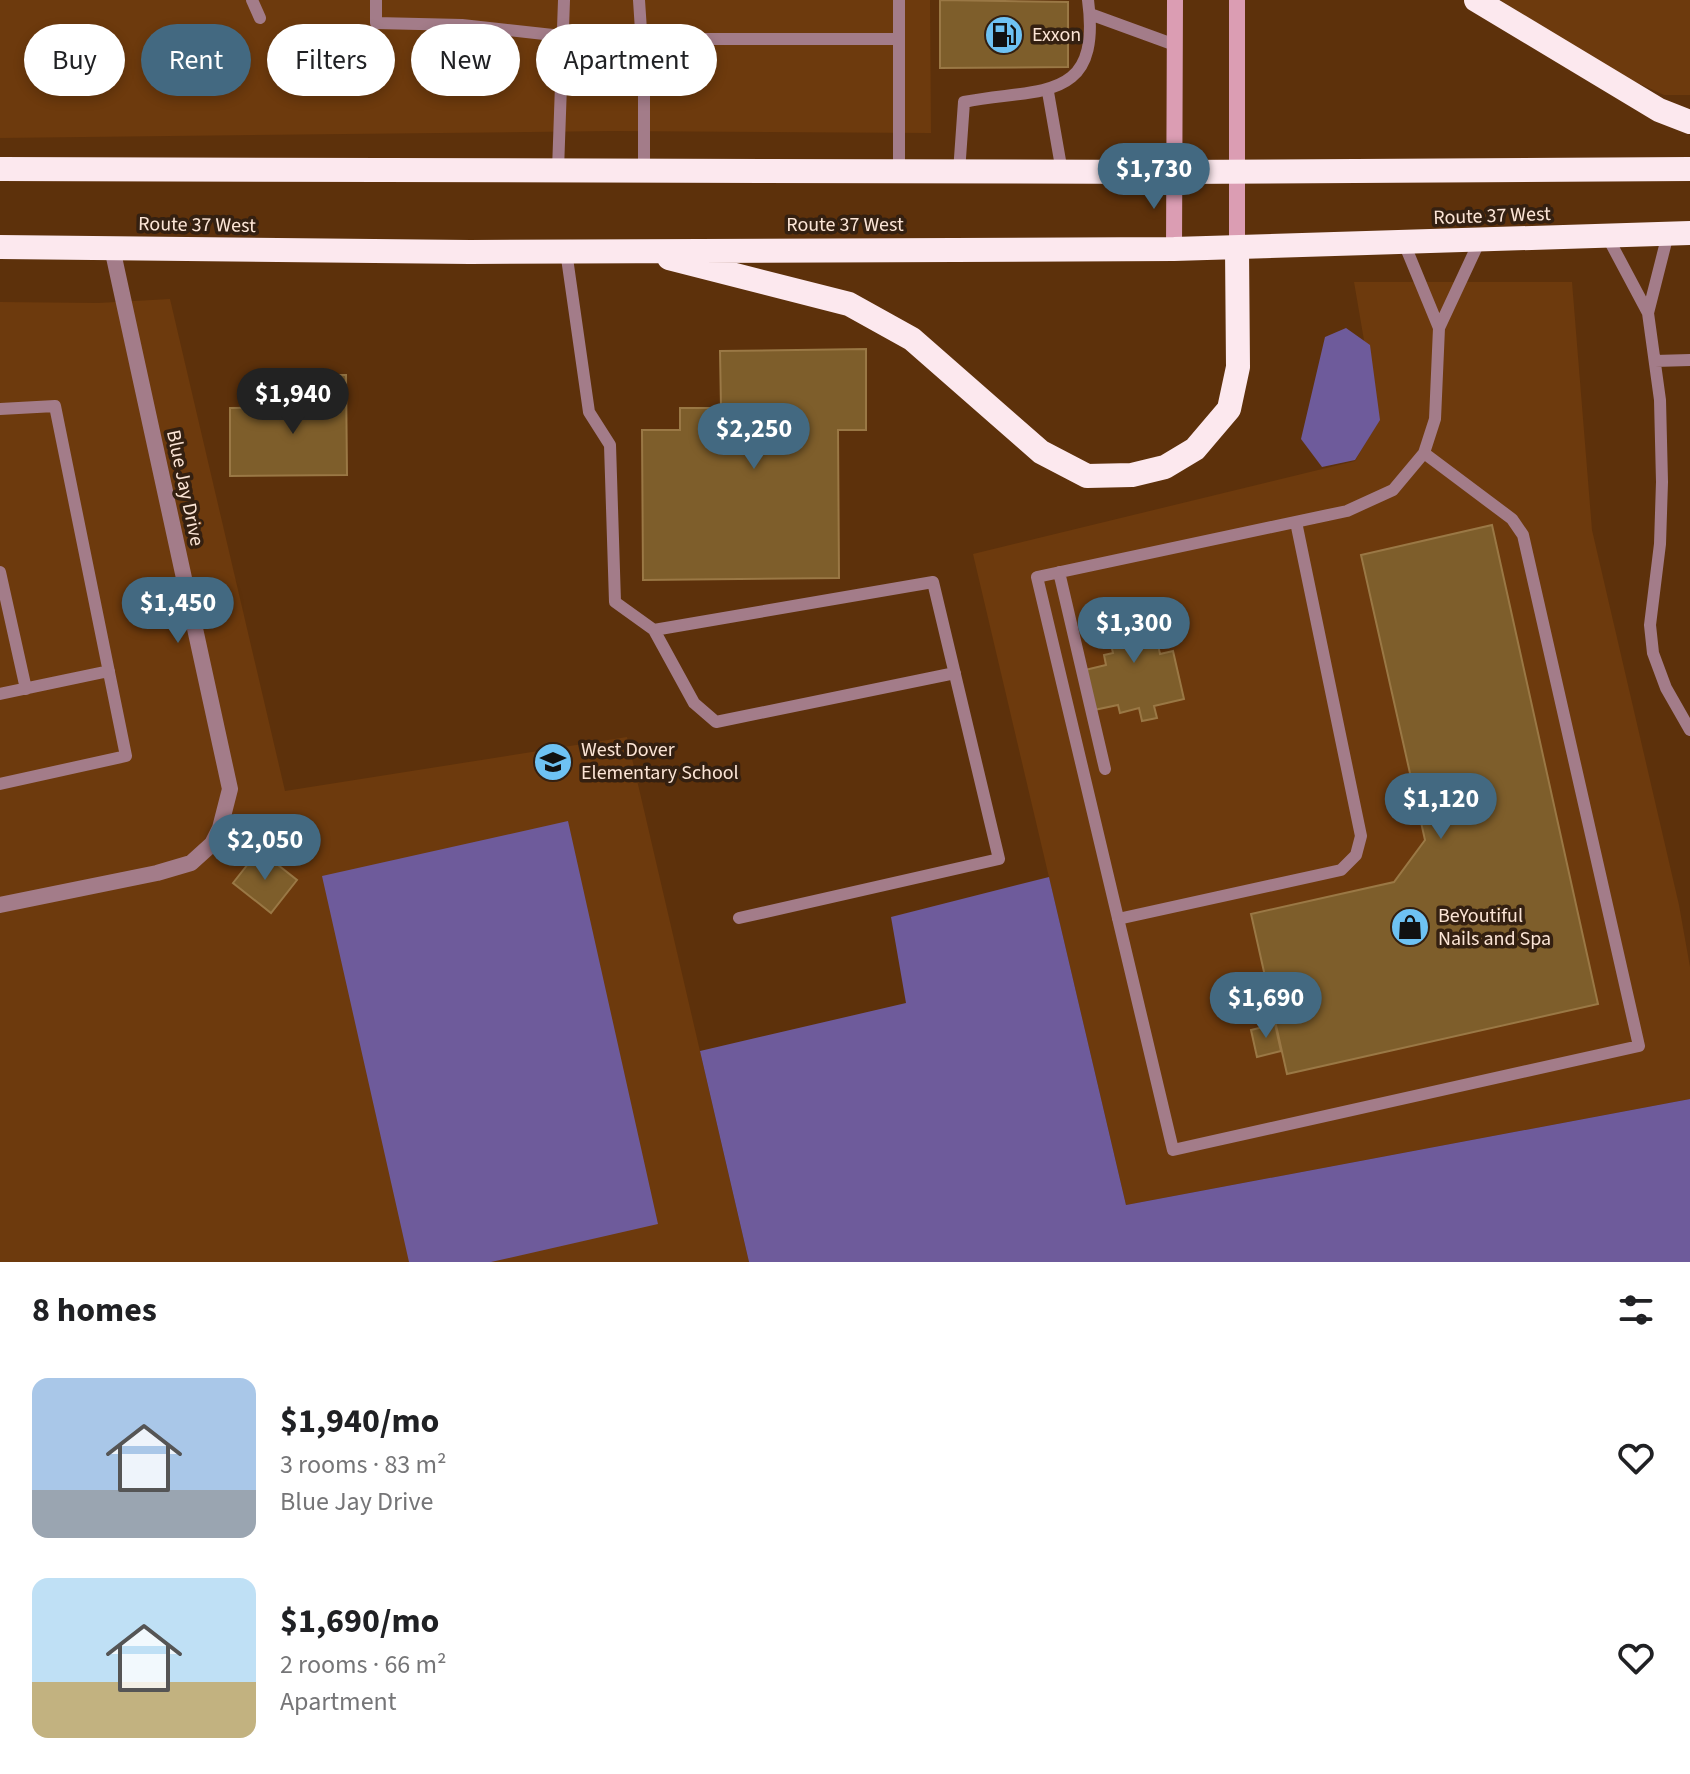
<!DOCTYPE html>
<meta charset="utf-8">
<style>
body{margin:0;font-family:"Source Sans 3",sans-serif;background:#f2f2f2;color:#202124;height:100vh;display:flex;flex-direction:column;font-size:30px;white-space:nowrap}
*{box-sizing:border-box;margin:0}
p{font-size:26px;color:#757577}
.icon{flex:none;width:44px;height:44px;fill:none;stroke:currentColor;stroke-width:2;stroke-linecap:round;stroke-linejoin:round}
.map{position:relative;height:1262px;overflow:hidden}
.side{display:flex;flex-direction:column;background:#fff;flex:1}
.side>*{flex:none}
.banner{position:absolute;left:24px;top:24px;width:800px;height:72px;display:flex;gap:16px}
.price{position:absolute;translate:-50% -68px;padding:0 18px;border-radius:28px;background:#436981;color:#fff;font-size:26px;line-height:52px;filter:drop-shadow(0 2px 4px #0008)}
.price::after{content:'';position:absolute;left:50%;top:48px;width:24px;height:18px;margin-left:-12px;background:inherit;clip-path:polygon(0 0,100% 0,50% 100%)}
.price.on{background:#222;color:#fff}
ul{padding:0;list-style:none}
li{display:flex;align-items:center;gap:24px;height:200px;padding:0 32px}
li span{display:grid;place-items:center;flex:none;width:224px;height:160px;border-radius:16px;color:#555}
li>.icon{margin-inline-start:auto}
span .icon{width:96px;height:96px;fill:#fffc;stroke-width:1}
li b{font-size:34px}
h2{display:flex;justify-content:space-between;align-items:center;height:96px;padding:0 32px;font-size:34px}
.pill{padding:0 28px;border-radius:36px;background:#fff;box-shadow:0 4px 12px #0003;font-size:28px;line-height:72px}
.pill.on{background:#436981;color:#fff}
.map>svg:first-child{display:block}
</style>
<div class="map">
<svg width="1690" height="1262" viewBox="0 0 1690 1262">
<rect width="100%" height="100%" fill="#5d310b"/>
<!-- built -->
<path fill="#6d3a0d" d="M0,0H930L931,133L613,131L0,138Z
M1500,0H1690V95H1664L1616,73Z
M1354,282H1572L1592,530L1679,905L1690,967V1099L1126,1205L973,554L1355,461L1378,422Z
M170,299L285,791L627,737L749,1262H0V302L98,303Z"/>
<!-- green -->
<path fill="#6e5b9b" d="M1346,328L1370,345L1380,420L1355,460L1322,467L1301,439L1325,337Z
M568,821L658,1224L491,1262H409L322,876Z
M1049,877L1126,1205L1690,1099V1262H749L700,1051L906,1003L891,917Z"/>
<!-- building -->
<path fill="#7e5e2b" stroke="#9a7845" stroke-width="2" d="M940,0L1068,2V67L940,68Z
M866,349V430H838L839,578L643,580L642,430H680V408H721L720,351Z
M318,375H346L347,475L230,476V408L318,407Z
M1492,525L1598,1004L1287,1074L1251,914L1394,882L1425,840L1361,555Z
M1148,600L1160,654L1173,651L1184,699L1154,706L1157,718L1142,721L1139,708L1120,713L1118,705L1094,710L1085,670L1106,665L1104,655L1113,653L1103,610Z
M259,850L297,880L271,913L233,883Z
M1275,1024L1281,1051L1257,1057L1251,1030Z"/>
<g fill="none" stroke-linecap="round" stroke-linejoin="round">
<!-- lane -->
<path stroke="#a37c89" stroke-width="12" d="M252,0L260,18
M376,0V23L462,25L562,36
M639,0L644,76V170
M1090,14L1175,45
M639,39H899
M1048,92L1062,172
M558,170L564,0
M899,171V0
M959,172L964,102C1038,87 1102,105 1088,0
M1607,236L1648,313L1660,400L1662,482L1660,544L1650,625L1653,653L1666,688L1690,730
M1404,243L1439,328
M566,251L589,412L610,445L615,602L654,630L694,703L716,722L955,673
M1648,313L1668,234
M1655,361L1690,360
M0,409L55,406L126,756L0,784
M1424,453L1512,519L1523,535L1639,1046L1173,1150L1037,577L1347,511L1393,490L1424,453L1435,419L1439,328L1480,240
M0,572L26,689
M1059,572L1105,769
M654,630L933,582L999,859L739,918
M0,694L109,671
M1118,919L1341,870L1356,855L1361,836L1296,522"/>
<!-- street -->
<path stroke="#a37c89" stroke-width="16" d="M0,905L157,873L191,863L212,844L220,828L230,789L112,248"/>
<!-- secondary -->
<path stroke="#db9db3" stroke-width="16" d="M1237,0V248
M1174,249L1175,0"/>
<!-- highway -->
<path stroke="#fce8ee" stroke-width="24" d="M1476,0L1659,110L1690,122
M0,169L1174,172L1690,169
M0,247L470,252L1174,249L1690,233
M669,258L849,304L912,339L1041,452L1087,476L1132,475L1165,467L1195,449L1229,409L1238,367L1237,248"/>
</g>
<!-- icons -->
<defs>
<g id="fuel-disc" transform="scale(2)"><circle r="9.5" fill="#6ec2f3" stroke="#342011"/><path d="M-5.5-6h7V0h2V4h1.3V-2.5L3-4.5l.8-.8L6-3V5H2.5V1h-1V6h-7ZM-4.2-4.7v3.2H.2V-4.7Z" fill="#111"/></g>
<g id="school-disc" transform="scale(2)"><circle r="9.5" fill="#6ec2f3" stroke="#342011"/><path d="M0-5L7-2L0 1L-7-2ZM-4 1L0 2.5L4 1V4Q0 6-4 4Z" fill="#111"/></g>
<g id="shop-disc" transform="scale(2)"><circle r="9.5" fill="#6ec2f3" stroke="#342011"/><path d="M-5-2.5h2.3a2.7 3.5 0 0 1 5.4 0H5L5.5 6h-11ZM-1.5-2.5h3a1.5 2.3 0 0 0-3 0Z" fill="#111"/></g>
</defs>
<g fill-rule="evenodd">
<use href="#fuel-disc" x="1004" y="35"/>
<use href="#school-disc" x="553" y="762"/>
<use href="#shop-disc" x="1410" y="927"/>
</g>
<g text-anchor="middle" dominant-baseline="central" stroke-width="7" stroke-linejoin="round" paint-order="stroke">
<!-- poi labels -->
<g font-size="20" fill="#fce5d6" stroke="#342011" text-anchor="start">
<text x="1032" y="35">Exxon</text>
<text x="581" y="750">West Dover<tspan x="581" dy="23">Elementary School</tspan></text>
<text x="1438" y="916">BeYoutiful<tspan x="1438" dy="23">Nails and Spa</tspan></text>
</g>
<!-- street labels -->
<g font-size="20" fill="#fce5d6" stroke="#342011">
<text transform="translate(1492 216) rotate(-2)">Route 37 West</text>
<text transform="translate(197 225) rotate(1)">Route 37 West</text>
<text x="845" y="225">Route 37 West</text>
<text transform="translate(185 488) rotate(78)">Blue Jay Drive</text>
</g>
</g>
</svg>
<b class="price" style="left:1154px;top:211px">$1,730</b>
<b class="price on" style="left:293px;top:436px">$1,940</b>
<b class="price" style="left:754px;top:471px">$2,250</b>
<b class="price" style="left:178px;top:645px">$1,450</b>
<b class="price" style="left:1134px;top:665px">$1,300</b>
<b class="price" style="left:1441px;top:841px">$1,120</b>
<b class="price" style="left:265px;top:882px">$2,050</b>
<b class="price" style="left:1266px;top:1040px">$1,690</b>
<div class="banner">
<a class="pill">Buy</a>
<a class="pill on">Rent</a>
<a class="pill">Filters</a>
<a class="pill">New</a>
<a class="pill">Apartment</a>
</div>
</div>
<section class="side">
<h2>8 homes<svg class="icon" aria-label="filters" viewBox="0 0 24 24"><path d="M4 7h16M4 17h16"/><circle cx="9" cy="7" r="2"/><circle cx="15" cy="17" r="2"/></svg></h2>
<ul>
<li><span style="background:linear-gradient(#a9c7e8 70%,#9aa5b1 0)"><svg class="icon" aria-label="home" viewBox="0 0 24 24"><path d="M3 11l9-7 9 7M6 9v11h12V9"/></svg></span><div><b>$1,940/mo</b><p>3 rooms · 83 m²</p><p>Blue Jay Drive</p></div><svg class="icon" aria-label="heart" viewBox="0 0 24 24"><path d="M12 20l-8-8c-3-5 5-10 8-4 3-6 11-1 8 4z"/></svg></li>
<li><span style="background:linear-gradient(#bfe0f5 65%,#c2b280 0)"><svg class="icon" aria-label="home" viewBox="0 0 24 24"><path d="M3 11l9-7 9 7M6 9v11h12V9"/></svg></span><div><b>$1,690/mo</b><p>2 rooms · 66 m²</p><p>Apartment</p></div><svg class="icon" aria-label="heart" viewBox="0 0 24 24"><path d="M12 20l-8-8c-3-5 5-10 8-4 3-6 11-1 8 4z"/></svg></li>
</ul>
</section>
